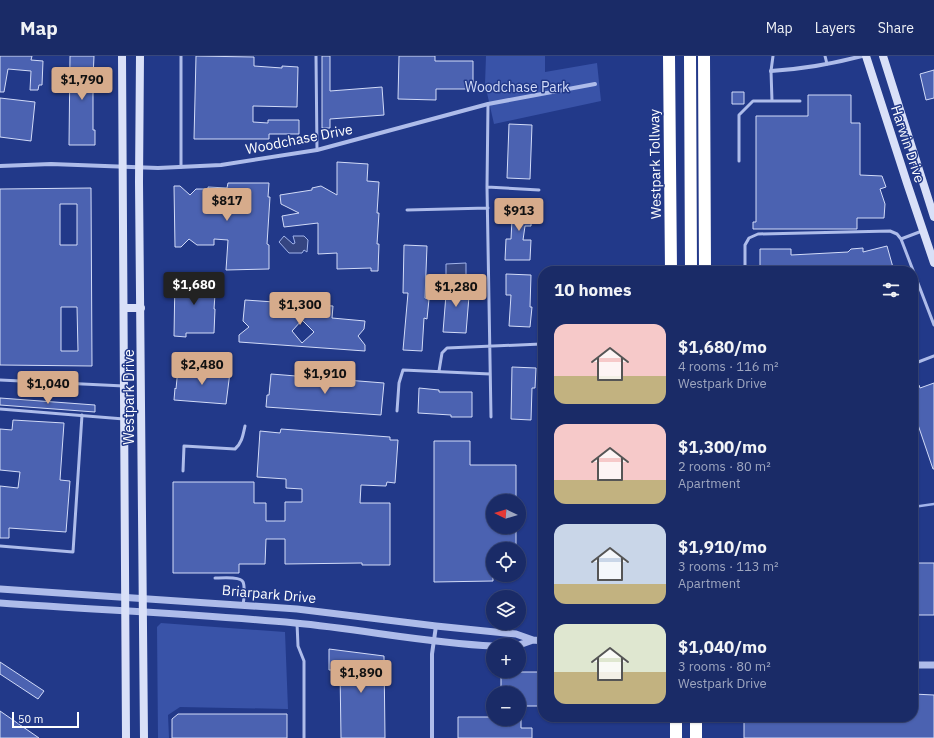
<!DOCTYPE html>
<meta charset="utf-8">
<style>
body{margin:0;font-family:"IBM Plex Sans",sans-serif;background:#273770;color:#f1f3f6;height:100vh;display:flex;flex-direction:column;font-size:15px;white-space:nowrap}
*{box-sizing:border-box;margin:0}
p{font-size:13px;color:#9fa7c0}
.icon{flex:none;width:22px;height:22px;fill:none;stroke:currentColor;stroke-width:2;stroke-linecap:round;stroke-linejoin:round}
.map{position:relative;flex:1;overflow:hidden}
.sheet{position:absolute;left:538px;top:210px;width:380px;height:456px;display:flex;flex-direction:column;background:#1a2b67;border-radius:16px;box-shadow:0 1px 3px #0004,0 0 0 1px #38477b}
.sheet>*{flex:none}
.needle{width:26px;rotate:275deg}
.fabs{position:absolute;left:486px;top:438px;display:grid;gap:8px}
.fabs a{display:grid;place-items:center;width:40px;height:40px;border-radius:50%;background:#1a2b67;box-shadow:0 1px 3px #0004,0 0 0 1px #38477b;font-size:20px}
.scale{position:absolute;left:12px;bottom:10px;width:67px;box-sizing:border-box;padding-left:4px;border:2px solid #fff;border-top:0;font-size:11px;line-height:14px;white-space:nowrap;color:#fff;-webkit-text-stroke:3px #223989;paint-order:stroke}
.price{position:absolute;translate:-50% -34px;padding:0 9px;border-radius:4px;background:#d6ab8b;color:#111;font-size:13px;line-height:26px;filter:drop-shadow(0 1px 2px #0008)}
.price::after{content:'';position:absolute;left:50%;top:24px;width:12px;height:9px;margin-left:-6px;background:inherit;clip-path:polygon(0 0,100% 0,50% 100%)}
.price.on{background:#222;color:#fff}
ul{padding:0;list-style:none}
li{display:flex;align-items:center;gap:12px;height:100px;padding:0 16px}
li span{display:grid;place-items:center;flex:none;width:112px;height:80px;border-radius:12px;color:#555}
li>.icon{margin-inline-start:auto}
span .icon{width:48px;height:48px;fill:#fffc;stroke-width:1}
li b{font-size:17px}
h2{display:flex;justify-content:space-between;align-items:center;height:48px;padding:0 16px;font-size:17px}
header{display:flex;align-items:center;gap:24px;box-sizing:border-box;height:56px;padding:0 20px;background:#1a2b67;border-bottom:1px solid #38477b}
header strong{font-size:19px}
nav{display:flex;gap:22px;margin-inline-start:auto;font-size:14px}
.map>svg:first-child{display:block}
</style>
<header>
<strong>Map</strong>
<nav><a>Map</a><a>Layers</a><a>Share</a></nav>
</header>
<div class="map">
<svg width="934" height="682" viewBox="0 0 934 682">
<rect width="100%" height="100%" fill="#223989"/>
<!-- green -->
<path fill="#3953a8" d="M486,0H545V16L597,7L601,45L494,68L485,28Z
M161,567L285,576L288,653L180,651L168,659L169,682H158L157,571Z"/>
<!-- water -->
<path fill="#354581" stroke="#a2b4eb" d="M284,180L293,188L295,187L293,180H304L308,184L307,196L304,194L302,197H289L279,186Z
M466,207V219H446V208Z"/>
<g fill="none" stroke-linecap="round" stroke-linejoin="round">
<!-- stream -->
<path stroke="#a2b4eb" stroke-width="2.5" d="M913,451L934,448"/>
</g>
<!-- building -->
<path fill="#4b62b1" stroke="#d2dbf8" fill-rule="evenodd" d="M0,0H32L31,4L43,5L42,29H39L38,34H30L31,15L8,13L4,36H0Z
M70,0H94L93,22H94L93,38V74H95V89H69Z
M196,0L254,1V10L282,12V10L298,11L297,51L253,50V66L268,67V64H299V78H269V83H194Z
M322,0H330V35L382,31L384,59L330,63V72H322Z
M399,0H435V5H473V33H436V44L398,43Z
M934,14V42L926,44L920,18Z
M732,36H744V48H732Z
M808,39H851V67H860V119L882,120L886,131L880,133L885,148L884,162H857V173H753V166H756V60H808Z
M0,42L35,46L31,85L0,81Z
M509,68L532,69L530,123L507,122Z
M337,106L368,108L367,125L379,126L377,157H379L377,188H379L378,215H371V212L337,213V197L318,198V167L284,171L282,160L299,157L281,148L280,139L312,134V132L321,130L337,139Z
M228,127H269L268,141H270L267,188L269,189V213L226,214L228,184L214,183V189H197L189,183L181,191H175L174,130H180L190,139L196,133H208V131L227,132Z
M91,132L92,310L0,309V133ZM60,148H77V189H60ZM61,251H77L78,295H61Z
M512,146L524,147V149H532L531,170H525L523,184H531L530,204H505L506,183H511L512,163H504V156H511Z
M404,189L427,190L425,242L429,243L427,263L424,262L422,295L403,294L408,237H403Z
M887,190L894,215H873L872,212L862,215H760V193H791V199L848,196L851,193L863,192V196Z
M506,218L531,219L530,251H532L530,271L509,270L511,239H506Z
M175,221H206V222L216,223L214,253H215L214,277H186V281L174,280Z
M447,226L470,228L466,277L443,276Z
M245,244L333,250L332,262L365,265L364,273L358,280L365,289V295L239,286V279L249,271L243,265ZM302,264L314,276L302,287L292,275Z
M512,311L536,312L535,332H532L531,364L511,363Z
M178,312L230,316L226,348L174,344L175,332L176,333Z
M271,318L384,327L381,359L266,351L267,339H269Z
M934,327V413H933L913,354V331L919,329L920,332Z
M419,332L439,334V336H472V361H451V359L418,357Z
M0,342L95,349V356L0,349Z
M13,364L64,367L60,424L70,425L66,476L9,472V482H0V430L18,432L20,416L0,414V373L12,374Z
M281,373L390,381V384H398L395,427L387,426L386,430L361,429L360,447H390V509H362V507L285,508V483H266L265,508H239V517H173V426H254V447H266V465H285V446H302V433L286,432V423L257,421L260,375L280,377Z
M434,385H470V409H516V445H493V471H516V493H493V525L434,526Z
M913,507H934V559H913Z
M329,593L384,600L385,682H341L340,614H329Z
M0,606L44,635L38,643L0,618Z
M501,616H540V650H519V637H501Z
M913,638L934,639V682H744V661H913Z
M0,655L39,682H0Z
M178,658H287V682H172V663Z
M458,661H493V663H521V672H532V682H458Z"/>
<g fill="none" stroke-linecap="round" stroke-linejoin="round">
<!-- service -->
<path stroke="#aebcea" stroke-width="3" d="M181,0V111
M316,0L317,94
M825,0L827,8
M772,45L771,15L773,0
M488,48L487,131L491,361
M739,105V59L753,45H800
M487,131L539,134
M407,154L488,152
M901,183L922,175
M745,215V189L749,182L758,178L890,175L897,178L901,183L934,269
M913,308L934,300
M439,315L442,297L447,292L541,288
M0,324L124,330
M0,353L124,363
M397,355L399,327L403,314L490,318
M913,394L916,402L915,406L913,408
M183,415L184,390L235,393C242,387 243,379 245,370
M0,490L73,496L82,359
M215,522C220,522 241,520 243,526C245,530 244,544 243,549
M297,567L298,590L304,605V682"/>
<!-- minor -->
<path stroke="#aebcea" stroke-width="4" d="M771,15C802,13 832,8 862,0
M0,110L51,108L158,112L221,109L317,94L488,48L595,28
M432,682V598L436,570"/>
<!-- tertiary -->
<path stroke="#aebcea" stroke-width="7" d="M0,533L297,553L436,570L516,578L533,584L543,585
M0,547C98,554 197,558 295,567C361,573 427,587 493,590
M519,589L533,584
M913,609H934"/>
<!-- secondary -->
<path stroke="#d9e0f8" stroke-width="8" d="M122,0L126,682
M140,0L139,126L144,682
M866,0L907,127L934,207
M883,0L934,161
M124,252H141"/>
<!-- motorway -->
<path stroke="#fff" stroke-width="12" d="M669,0L671,215
M690,0L691,215
M704,0L705,215
M676,661V682
M696,661V682"/>
</g>
<g text-anchor="middle" dominant-baseline="central" stroke-width="3" stroke-linejoin="round" paint-order="stroke">
<!-- park labels -->
<g font-size="14" fill="#d2dbf8" stroke="#223989">
<text x="517" y="31">Woodchase Park</text>
</g>
<!-- street labels -->
<g font-size="14" fill="#fff" stroke="#223989">
<text transform="translate(299 83) rotate(-11)">Woodchase Drive</text>
<text transform="translate(908 88) rotate(72)">Harwin Drive</text>
<text transform="translate(655 108) rotate(-91)">Westpark Tollway</text>
<text transform="translate(129 341) rotate(-90)">Westpark Drive</text>
<text transform="translate(269 538) rotate(5)">Briarpark Drive</text>
</g>
</g>
</svg>
<div class="fabs">
<a><svg class="needle" viewBox="-14 -14 28 28"><path d="M0-13l5 13h-10z" fill="#e53935"/><path d="M0 13l5-13h-10z" fill="#9fa7c0"/></svg></a>
<a><svg class="icon" aria-label="locate" viewBox="0 0 24 24"><circle cx="12" cy="12" r="6"/><path d="M12 2v4M12 18v4M2 12h4M18 12h4"/></svg></a>
<a><svg class="icon" aria-label="layers" viewBox="0 0 24 24"><path d="M12 4l9 5-9 5-9-5zM3 14l9 5 9-5"/></svg></a>
<a>+</a>
<a>−</a>
</div>
<div class="scale">50 m</div>
<b class="price" style="left:82px;top:45px">$1,790</b>
<b class="price" style="left:227px;top:166px">$817</b>
<b class="price" style="left:519px;top:176px">$913</b>
<b class="price on" style="left:194px;top:250px">$1,680</b>
<b class="price" style="left:456px;top:252px">$1,280</b>
<b class="price" style="left:300px;top:270px">$1,300</b>
<b class="price" style="left:202px;top:330px">$2,480</b>
<b class="price" style="left:325px;top:339px">$1,910</b>
<b class="price" style="left:48px;top:349px">$1,040</b>
<b class="price" style="left:361px;top:638px">$1,890</b>
<section class="sheet">
<h2>10 homes<svg class="icon" aria-label="filters" viewBox="0 0 24 24"><path d="M4 7h16M4 17h16"/><circle cx="9" cy="7" r="2"/><circle cx="15" cy="17" r="2"/></svg></h2>
<ul>
<li><span style="background:linear-gradient(#f6c9c9 65%,#c2b280 0)"><svg class="icon" aria-label="home" viewBox="0 0 24 24"><path d="M3 11l9-7 9 7M6 9v11h12V9"/></svg></span><div><b>$1,680/mo</b><p>4 rooms · 116 m²</p><p>Westpark Drive</p></div></li>
<li><span style="background:linear-gradient(#f6c9c9 70%,#c2b280 0)"><svg class="icon" aria-label="home" viewBox="0 0 24 24"><path d="M3 11l9-7 9 7M6 9v11h12V9"/></svg></span><div><b>$1,300/mo</b><p>2 rooms · 80 m²</p><p>Apartment</p></div></li>
<li><span style="background:linear-gradient(#c9d6e8 75%,#c2b280 0)"><svg class="icon" aria-label="home" viewBox="0 0 24 24"><path d="M3 11l9-7 9 7M6 9v11h12V9"/></svg></span><div><b>$1,910/mo</b><p>3 rooms · 113 m²</p><p>Apartment</p></div></li>
<li><span style="background:linear-gradient(#dfe7d0 60%,#c2b280 0)"><svg class="icon" aria-label="home" viewBox="0 0 24 24"><path d="M3 11l9-7 9 7M6 9v11h12V9"/></svg></span><div><b>$1,040/mo</b><p>3 rooms · 80 m²</p><p>Westpark Drive</p></div></li>
</ul>
</section>
</div>
